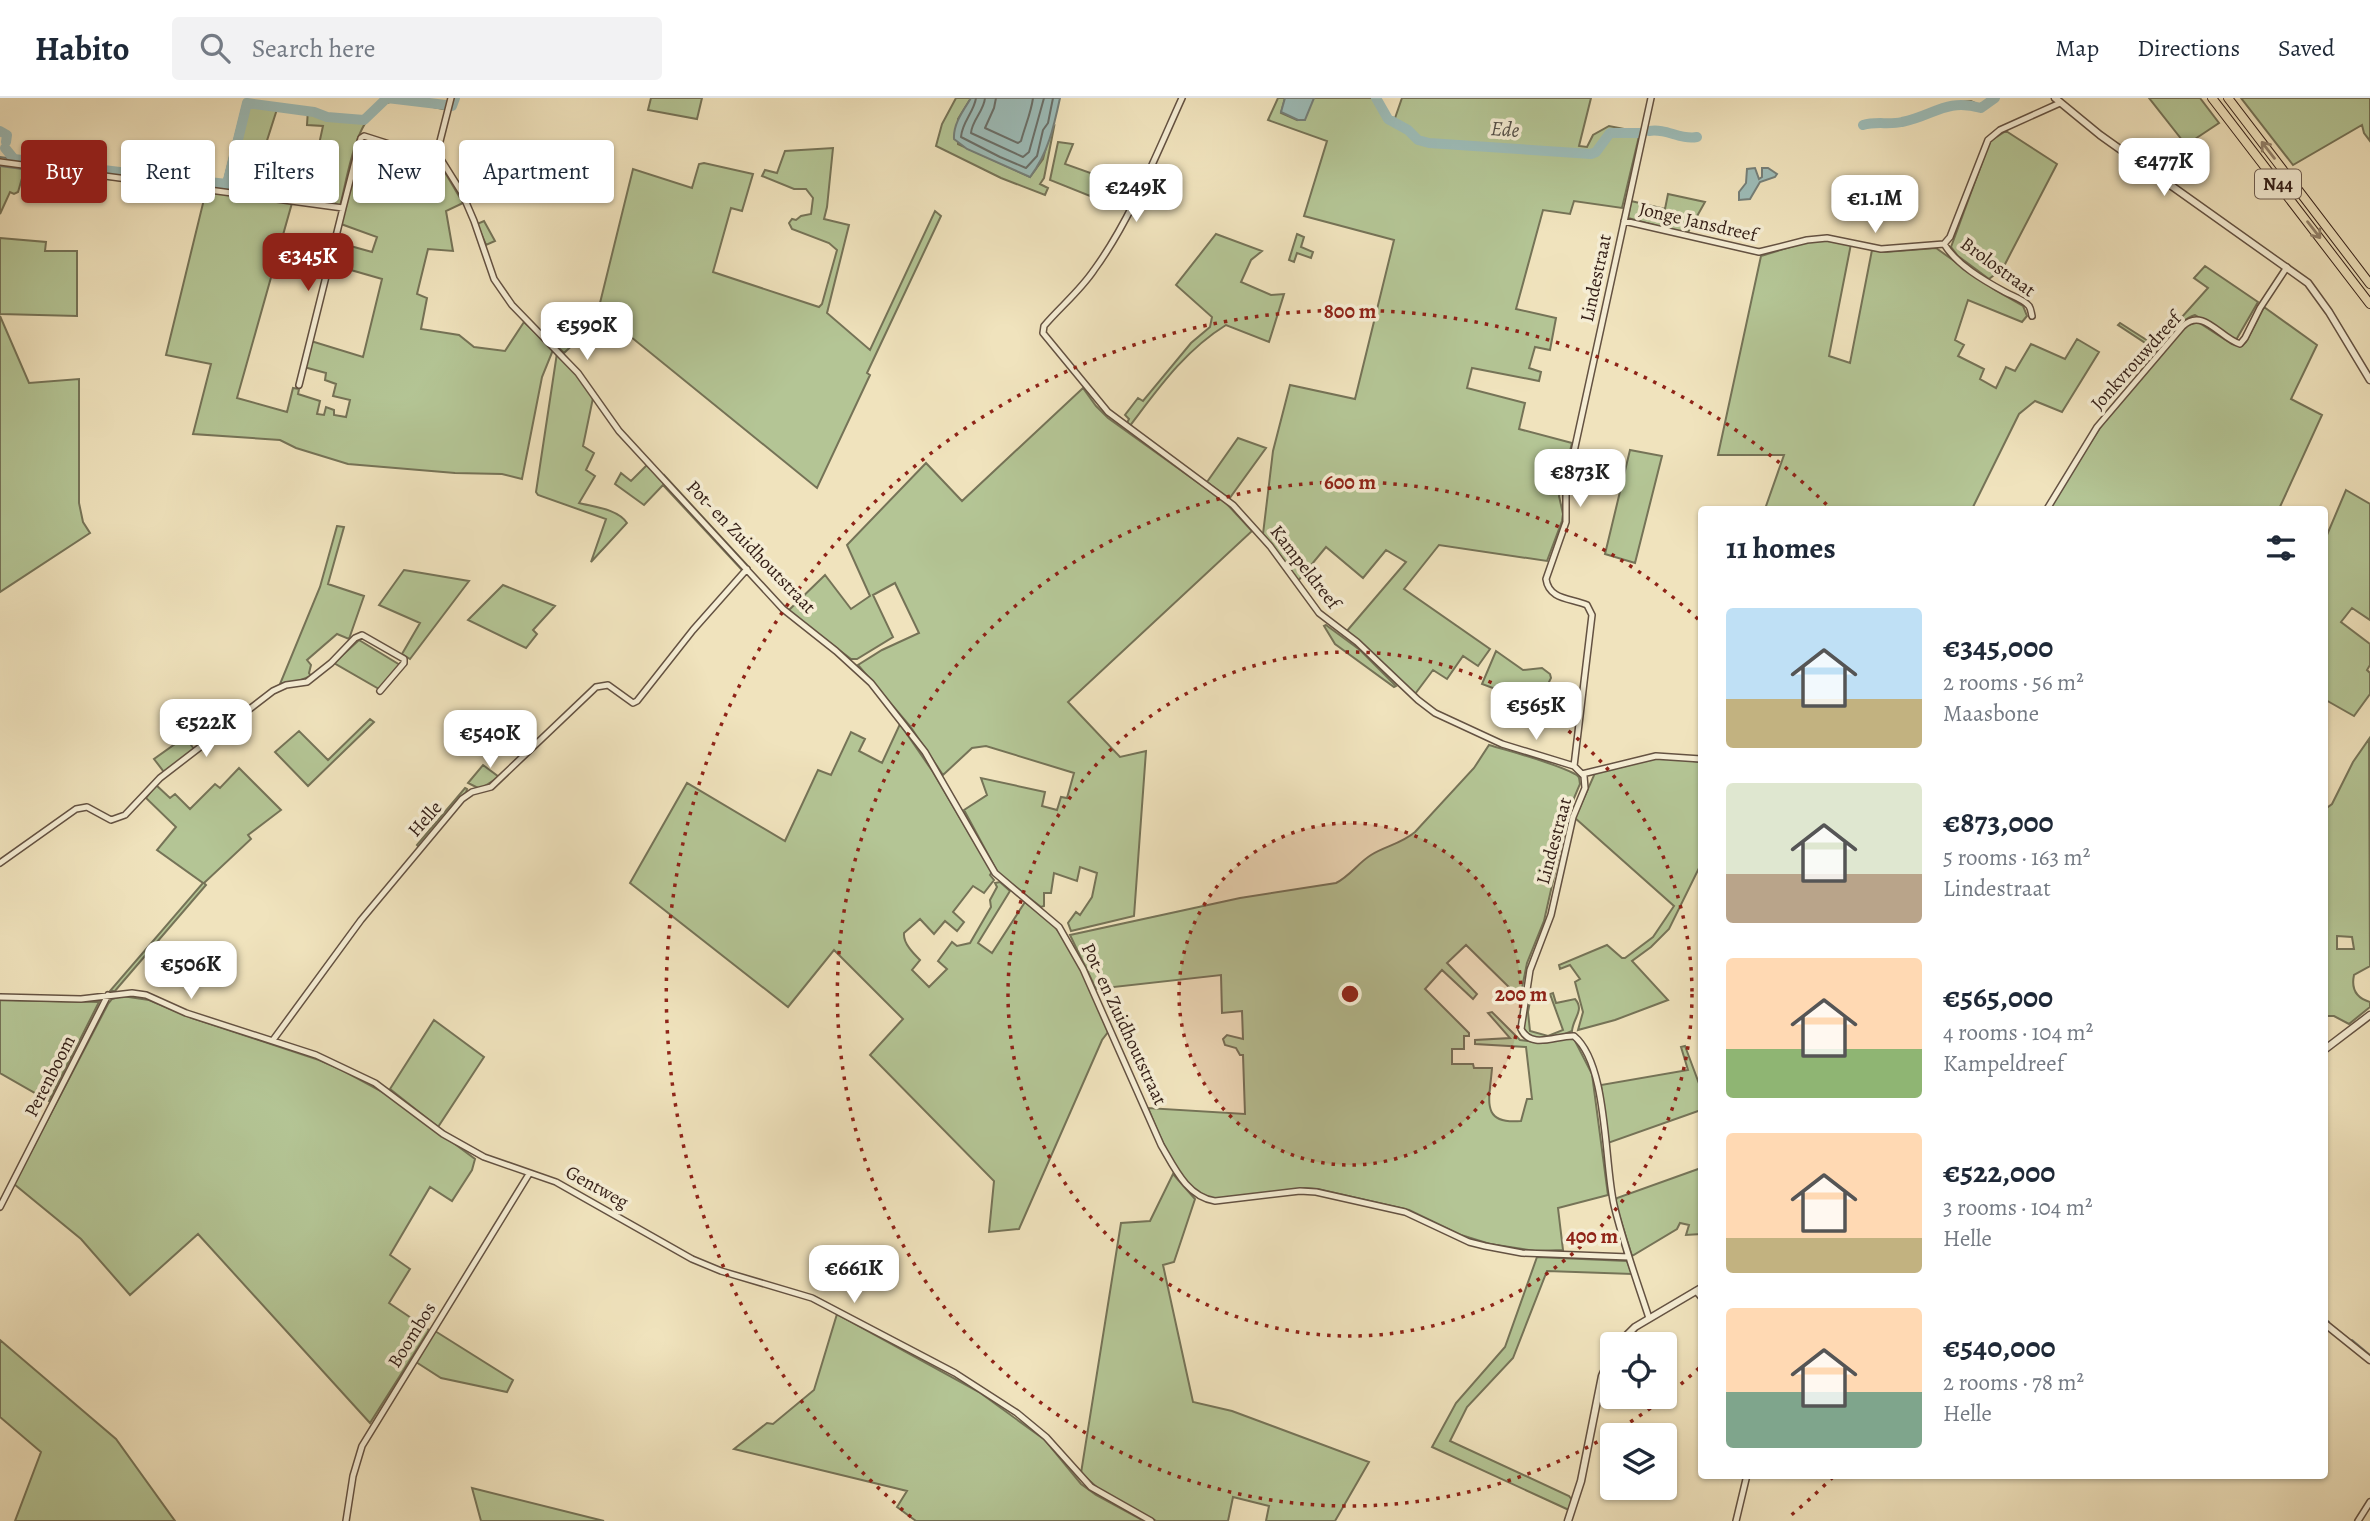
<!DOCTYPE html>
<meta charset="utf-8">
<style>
body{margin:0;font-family:Alegreya,serif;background:#f2f2f3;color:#1f2937;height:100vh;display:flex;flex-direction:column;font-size:26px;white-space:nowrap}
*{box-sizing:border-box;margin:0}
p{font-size:23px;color:#747a83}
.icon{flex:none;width:38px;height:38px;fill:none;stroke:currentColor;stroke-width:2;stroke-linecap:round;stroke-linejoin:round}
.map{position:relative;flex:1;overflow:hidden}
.panel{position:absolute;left:1698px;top:408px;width:630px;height:973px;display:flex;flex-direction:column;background:#fff;border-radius:7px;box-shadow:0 2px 5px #0004}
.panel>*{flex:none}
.banner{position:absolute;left:21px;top:42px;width:665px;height:63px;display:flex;gap:14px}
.tools{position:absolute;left:1600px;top:1234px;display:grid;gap:14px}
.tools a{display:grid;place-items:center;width:77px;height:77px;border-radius:7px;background:#fff;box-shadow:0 2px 5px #0004;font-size:35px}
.price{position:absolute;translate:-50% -60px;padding:0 16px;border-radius:14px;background:#fff;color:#222;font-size:23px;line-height:46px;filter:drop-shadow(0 2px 4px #0008)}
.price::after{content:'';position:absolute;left:50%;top:42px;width:21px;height:16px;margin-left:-10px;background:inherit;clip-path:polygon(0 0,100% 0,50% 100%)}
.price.active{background:#8f2418;color:#fff}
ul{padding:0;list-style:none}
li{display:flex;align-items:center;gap:21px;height:175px;padding:0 28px}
li span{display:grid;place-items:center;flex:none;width:196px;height:140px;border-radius:7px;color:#555}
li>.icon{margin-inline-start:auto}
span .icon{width:84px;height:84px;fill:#fffc;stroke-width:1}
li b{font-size:30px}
h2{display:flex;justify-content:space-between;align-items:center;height:84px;padding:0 28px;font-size:30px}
.tag{padding:0 24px;border-radius:7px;background:#fff;box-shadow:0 2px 5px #0004;font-size:24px;line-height:63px}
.tag.active{background:#8f2418;color:#fff}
header{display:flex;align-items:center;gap:42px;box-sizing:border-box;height:98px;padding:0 35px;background:#fff;border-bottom:2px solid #e0e1e3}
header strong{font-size:33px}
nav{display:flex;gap:38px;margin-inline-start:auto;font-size:24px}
.search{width:490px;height:63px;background:#f2f2f3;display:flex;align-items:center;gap:18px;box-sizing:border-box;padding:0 24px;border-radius:7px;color:#747a83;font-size:26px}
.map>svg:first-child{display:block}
</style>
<header>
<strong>Habito</strong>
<div class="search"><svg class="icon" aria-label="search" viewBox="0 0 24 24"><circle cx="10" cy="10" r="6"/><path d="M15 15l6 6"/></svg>Search here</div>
<nav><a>Map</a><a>Directions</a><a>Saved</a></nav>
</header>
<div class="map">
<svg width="2370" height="1423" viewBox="0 0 2370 1423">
<rect width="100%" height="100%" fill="#f0e3bd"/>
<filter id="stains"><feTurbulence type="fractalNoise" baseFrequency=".00286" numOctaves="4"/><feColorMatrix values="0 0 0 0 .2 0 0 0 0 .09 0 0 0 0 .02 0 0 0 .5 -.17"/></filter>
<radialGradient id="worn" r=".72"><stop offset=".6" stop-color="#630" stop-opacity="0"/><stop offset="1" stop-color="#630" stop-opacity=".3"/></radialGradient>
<!-- green -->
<path fill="#b4c595" stroke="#757357" stroke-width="2" fill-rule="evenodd" d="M384,0H406L445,5L444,11C430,9 403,1 390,4C355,13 348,79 340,108L222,91L244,3L278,8L262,58L256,57L255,71L313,74L323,28L307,27L308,11L323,16L363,20Z
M651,0H702L697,21L648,12Z
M956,0H971L958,21V46L1030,79L1043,61L1050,33L1054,29L1044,80L1040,86L1048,90L1045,97L1001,80L936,48L942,26Z
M1278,0H1285L1281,15L1297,22L1314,0H1376L1387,18L1394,23L1402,0H1591L1579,48L1587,49L1593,37L1609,28L1640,34L1622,110L1574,103L1570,116L1543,112L1516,211L1556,220L1550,252L1535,249L1529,270L1541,274L1539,283L1472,270L1467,290L1525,305L1519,331L1572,345L1559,398L1563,416L1562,423L1547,463L1439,447L1404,491L1490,551L1478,568L1463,558L1447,581L1433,572L1415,596L1346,534L1406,464L1386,452L1363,480L1326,449L1298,483L1263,436L1273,353L1290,287L1355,301L1394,142L1304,118L1327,43L1268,22Z
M1992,0H1998L1982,12L1968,7L1950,9L1904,27L1870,28L1903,22L1949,5L1971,3L1981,8Z
M2149,0H2200L2219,25L2186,47Z
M2241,0H2370V43L2364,35L2362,27L2293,67Z
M2006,33L2057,66L2003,170L1989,181L1958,158L1951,149L1990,43Z
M362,40L420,57L436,59L463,105L446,113L453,153L428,151L417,196L427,200L421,231L459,237L474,249L505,253L524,224L553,252L542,279L522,381L502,376L455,375L348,366L296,350L280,342L193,336L211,266L166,257L206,93L292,105L237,300L287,314L293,290L299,291L298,296L320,303L317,316L324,317L326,309L334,312V317L346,319L350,302L333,298L336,286L325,282L326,275L304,269L311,243L363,259L382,181L330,166L336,144L372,154L377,139L341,126Z
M1058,44L1073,46L1065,66L1099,78L1090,98L1050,82Z
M833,50L827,109L824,121L849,127L827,215L870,252L935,113L941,118L867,275L870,277L817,390L604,217L564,255L555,246L600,205L633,71L692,90L699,66L704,65L753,76L742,113L731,110L713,174L819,209L822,206L837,152L829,145L792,131L789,125L792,121L796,122L801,118L811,116L813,100L806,91H794L762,78L765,72L777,75L785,53Z
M0,67L25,70L18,94L14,96L10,94L0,116Z
M1668,96L1705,104L1687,136L1628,120L1631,103L1665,111Z
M484,123L495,143L486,147L477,126Z
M1216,136L1262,153L1251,162L1241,184L1271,197L1284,196L1269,244L1226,227C1184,253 1158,291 1129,329L1126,327L1129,321L1125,317L1138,300L1143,303L1191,245L1210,229L1212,219L1176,187Z
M1297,136L1304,139L1301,149L1313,154L1311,160L1297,155L1294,164L1289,162Z
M0,140L46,144L45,153H77V218L0,216Z
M1828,141L1851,146L1829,258L1850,265L1872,152L1885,154L1936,150L1995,192L2023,208L2027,218L2022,224L1968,202L1955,242L1964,247L1958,258L1984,271L1980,281L1996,290L2006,269L2015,273L2031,246L2065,261L2077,241L2099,254L2062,314L2035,303L2019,316L1972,411H1765L1784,357H1718L1761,158L1807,144Z
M2205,168L2258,204L2236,242L2195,217C2177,222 2171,244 2156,252L2118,227L2120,225L2156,248L2208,190L2194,180Z
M2264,209L2317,247L2291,301L2322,317L2279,411H2048L2107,319L2185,228L2198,224L2232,246L2242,248L2246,244Z
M0,218L29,285L79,281V405L83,424L90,435L0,494Z
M557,255L575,274L593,300L583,348L594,355L586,372L595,378L579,405C594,409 618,411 627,425L591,464L606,421L538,397L536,394Z
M1083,290L1096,308L1108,320L1225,404L1252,433L1068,604L1120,659L1146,653L1134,818L1071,833L1068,825L1076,814L1080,817L1092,799L1097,775L1080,769L1077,783L1054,775L1051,795H1044V808L1041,809L998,775L964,712L987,697L981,680L1045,694L1042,708L1057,712L1061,699L1067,700L1074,675L986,648L972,650L943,677L910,628L858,567L882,552L919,535L895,485L873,497L893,539L857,561H851L788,513L825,477L851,511L870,498L847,447L926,365L962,403Z
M1238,340L1266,350L1229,401L1207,384Z
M1630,352L1662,358L1635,465L1605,456Z
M647,367L660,381L664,377L747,467L742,472L663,387L644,407L615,386L621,375L631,383Z
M2346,392L2370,406V522L2352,510L2341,524L2370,546V567L2367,572L2370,575V596L2354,618L2324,601V444Z
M337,428L344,429L328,486L364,498L349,541L337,536L307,562L311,567L309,575L311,578L296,584L280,586L320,489Z
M404,472L469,483L410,561L402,556L420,525L379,507Z
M503,487L555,508L533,532L537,536L526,550L468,522Z
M1326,527L1360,552L1396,588L1394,589L1335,546L1324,528Z
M359,542L400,567L379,591L334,565Z
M1496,553L1523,572L1542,570L1550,576L1551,580L1546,590L1558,593L1554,613L1524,609L1522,615L1502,613L1506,595L1482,586Z
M370,621L374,624L308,688L275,654L299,633L328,662Z
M900,626L933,674L992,774L990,777L994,782L984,795L973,788L953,814L964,824L957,833L945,823L934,836L920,821L904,835C903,845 913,855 920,862L912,872L929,889L947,871L938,863L952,844L957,848L970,845L991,809L990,802L997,789L995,785L1000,784L1010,793L978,845L992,855L1025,804C1035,812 1047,819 1055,829C1080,858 1093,899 1108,934L1102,942L1019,1131L989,1134L994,1083L870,957L903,921L834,852L788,909L630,785L687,685L785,743L818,672L831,677L851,634L865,641L859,653L882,665Z
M185,639L194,651L164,674L154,661Z
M2369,641L2370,868L2354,877C2351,891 2356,900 2370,904V909L2349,926L2334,918H2324V712L2332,706L2353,664ZM2337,838L2352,839L2354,851H2337Z
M1489,647C1512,654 1555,665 1575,676C1580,679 1579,680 1580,686L1569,712L1544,823L1527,865L1520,900L1466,847L1447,865L1477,896L1473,901L1442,872L1425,891L1469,935V938H1464V951H1452V966H1473L1474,970H1492C1490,1000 1479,1027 1521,1023L1527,1001H1532L1526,949L1475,946V942L1510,940L1488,915L1492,914L1520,942L1544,945L1573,939L1592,976L1608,1097L1558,1110L1563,1152L1535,1153L1490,1146L1461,1137L1409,1112L1318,1091L1305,1090C1282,1093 1227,1105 1207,1099C1179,1090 1159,1036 1148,1010L1245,1016L1243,957H1240L1236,950L1225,947L1223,941L1227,937L1243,941L1242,913L1222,915L1221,877L1096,891L1070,837L1240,800L1336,785C1350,778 1358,765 1371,757C1385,748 1401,746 1415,734L1474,670Z
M1660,659L1701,664V766L1669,831L1651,849L1632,863L1668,902L1615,922L1578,932L1583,914L1575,884L1580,881L1570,867L1560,871L1559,867L1607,847L1622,860H1625L1653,839L1674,808L1575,720L1595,675Z
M483,667L499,679L480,691L468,685Z
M239,670L281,712L248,737L251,741L204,785L206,787L120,887L115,893H110L203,785L157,752L176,729L146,700L156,687L170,700L175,696L190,711L215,686L220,690Z
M465,690L467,691L466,695L419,749L417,747Z
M1553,895L1556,905L1575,901C1585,912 1573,920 1572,933C1557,940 1531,948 1523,928L1528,897L1531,898L1528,914L1530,933L1548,938L1563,932L1550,896Z
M122,898L149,902L192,920L319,962L342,972L390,998L475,1061L472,1072L452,1103L430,1089L390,1157L410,1171L389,1205L429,1232L370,1325L198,1136L130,1197L81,1141L14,1086L108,906L112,901Z
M0,902L99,904L49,1003L0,975Z
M434,922L484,959L438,1029L390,991Z
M1685,948L1701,991V1012L1608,1045L1601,987L1688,972L1681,949Z
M1701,1070V1136L1686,1137L1689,1127L1680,1125L1677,1131L1632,1158L1615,1104L1617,1100Z
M1173,1076L1195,1101L1174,1164L1163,1167L1193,1304L1232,1313L1369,1364L1335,1423H1266L1269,1408L1233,1399L1228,1423H1156L1101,1393L1081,1375L1121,1125L1150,1123Z
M1537,1159L1627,1163L1632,1176L1547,1173L1513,1260L1467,1309L1450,1343L1569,1398L1572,1402L1569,1412L1432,1349L1456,1305L1505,1249Z
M837,1216L979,1294L1045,1342L1081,1386L1096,1397L1144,1423H916L897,1409L907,1393L734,1351L767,1325L773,1326L814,1292Z
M435,1233L513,1282L507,1294L441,1280L416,1264Z
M0,1242L116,1341L175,1423H15L41,1354L0,1319Z
M472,1390L604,1423H481Z"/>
<!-- water -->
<path fill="#9dbdb9" stroke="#747f79" stroke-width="2" d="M971,0H1060C1054,28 1048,56 1030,79L967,51L954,41C953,26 963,13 971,0Z
M1285,0H1314L1305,22H1298L1281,14Z
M1755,70L1759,81L1762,79V70H1768L1777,76L1775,79L1760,84L1750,101L1739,102V94L1746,85L1747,71Z"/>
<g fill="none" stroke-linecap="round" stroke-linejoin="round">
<!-- shore -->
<path stroke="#6a6f69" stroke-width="2" d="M976,0C974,14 962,24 961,39L1000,59L1026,70L1037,58L1043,32L1048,25L1053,0
M985,0C984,13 972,22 971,35L1023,59L1029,54L1044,0
M996,0L994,10L985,30L1018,45L1021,43C1025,28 1031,15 1033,0"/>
<!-- stream -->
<path stroke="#747f79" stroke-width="2" d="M0,59L14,61
M0,68L60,76
M78,77L185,91
M2324,1220L2329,1224
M2352,1242L2370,1257"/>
<!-- river -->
<path stroke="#9dbdb9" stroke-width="10" d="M1376,0L1388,21L1408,32L1418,42L1429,45L1591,56L1596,54L1610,35H1640
M452,8L455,0
M1863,27C1876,23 1889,27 1902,24C1934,18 1945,0 1981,10L1995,0
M0,33L7,37L6,44
M1649,33C1667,30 1679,42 1697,39
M5,50L14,61L136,76
M143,77L227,86L247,5L314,14L327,19L364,22L387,0L446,7"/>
<!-- minor casing -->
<g stroke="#645242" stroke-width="8">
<path id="minor" d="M1182,0C1157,55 1130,123 1094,172C1080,193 1060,209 1044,228L1043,235L1108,314L1233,407L1270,448L1319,515L1357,544L1418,602L1435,615L1502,646L1574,668L1584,678L1585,690L1573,719L1551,817L1530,872L1521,931C1531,952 1557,937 1574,938C1608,966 1604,1064 1614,1107C1623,1145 1637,1183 1649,1220
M437,55L462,95L474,123L494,181L512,207L578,275L619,333L783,511L836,553L871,585L925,654L995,775L1059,829L1083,871L1161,1047C1174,1069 1187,1099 1215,1103L1300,1093L1316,1094L1405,1114L1469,1144L1485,1148L1522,1155L1629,1159
M437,55L451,0
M0,64L343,110L361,40L364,38L411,53L437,55
M1624,123L1759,154L1807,142L1827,140L1881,151L1944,146L1950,139L1988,42L2000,32L2060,5
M1944,146C1957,167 1983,182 2005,194C2012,198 2023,201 2029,208C2031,211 2031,214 2032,218
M299,287L343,110
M2047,411L2097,329L2183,228C2203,209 2220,240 2240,246L2245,240L2260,210L2287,169
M1574,668L1592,517L1587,507C1571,500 1549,502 1546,481L1566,424V393L1570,372L1651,0
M1582,676L1656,658L1701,661
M0,765L76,711L87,709L111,722L125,717L160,680L273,593L286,587L307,584L331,565L355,540L362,537L404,561V565L380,593
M0,899L81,901L132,895L146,897L186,915L316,957L375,985L443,1036L484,1059L556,1084L692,1161L721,1173L812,1200L955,1275L1017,1315L1046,1339L1091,1389L1151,1423
M273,942L361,822L462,701L472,694L491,689L596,589L608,587L633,605L637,603L693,532L747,471
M0,1109L108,897
M1696,1193L1701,1199
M346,1423L353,1378L362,1348L529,1076
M1736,1423L1747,1377
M2358,1423L2370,1404"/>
</g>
<!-- tertiary casing -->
<g stroke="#645242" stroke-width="9">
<path id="tertiary" d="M2055,0L2100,37L2308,185L2329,214L2370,282
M2324,952L2370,917
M2324,1225L2370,1262
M1618,1246L1635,1229L1701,1190
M1568,1423L1581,1383L1602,1278L1612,1255"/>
</g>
<!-- trunk casing -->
<g stroke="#362119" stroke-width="10">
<path id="trunk" d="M2212,0L2370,206
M2228,0L2370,186"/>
</g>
<!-- minor -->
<use href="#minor" stroke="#f5edd4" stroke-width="5"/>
<!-- tertiary -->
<use href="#tertiary" stroke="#f5edd4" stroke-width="6"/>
<!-- trunk -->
<use href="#trunk" stroke="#f0e3bd" stroke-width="8"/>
</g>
<!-- one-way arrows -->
<defs><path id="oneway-shaft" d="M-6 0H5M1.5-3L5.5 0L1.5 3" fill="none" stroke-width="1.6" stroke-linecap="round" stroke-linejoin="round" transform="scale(1.75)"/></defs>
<g stroke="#93826b">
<use href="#oneway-shaft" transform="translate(2268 52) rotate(-128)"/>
<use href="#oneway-shaft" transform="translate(2314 132) rotate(52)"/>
</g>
<!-- distance rings -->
<circle cx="1350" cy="896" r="171" fill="#8f2418" fill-opacity=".12"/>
<g fill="none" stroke="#8f2418" stroke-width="3.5" stroke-dasharray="3.5 7">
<circle cx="1350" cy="896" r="171"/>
<circle cx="1350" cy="896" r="342"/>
<path d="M1699 1270A512 512 0 1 1 1699 522"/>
<path d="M1833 1379A683 683 0 0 1 1789 1419M911 1419A683 683 0 1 1 1829 409"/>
</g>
<g text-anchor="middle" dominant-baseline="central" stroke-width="7" stroke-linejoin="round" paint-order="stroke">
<!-- shield labels -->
<rect fill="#f5edd4" stroke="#6f5e51" stroke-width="2" x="2255" y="71.5" width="46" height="29" rx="5"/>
<g font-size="18" font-weight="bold" fill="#362119">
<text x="2278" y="86">N44</text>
</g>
<!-- street labels -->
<g font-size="19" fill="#362119" stroke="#f5edd4">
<text transform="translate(1698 124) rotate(13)">Jonge Jansdreef</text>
<text transform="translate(1998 169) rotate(36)">Brolostraat</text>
<text transform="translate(1596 180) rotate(-78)">Lindestraat</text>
<text transform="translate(2136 263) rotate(-48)">Jonkvrouwdreef</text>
<text transform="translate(751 449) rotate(46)">Pot- en Zuidhoutstraat</text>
<text transform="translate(1305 469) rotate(52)">Kampeldreef</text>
<text transform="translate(425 721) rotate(-49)">Helle</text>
<text transform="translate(1554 743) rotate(-75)">Lindestraat</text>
<text transform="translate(1124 926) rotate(65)">Pot- en Zuidhoutstraat</text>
<text transform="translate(50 978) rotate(-63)">Perenboom</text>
<text transform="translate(597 1089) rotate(29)">Gentweg</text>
<text transform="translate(412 1237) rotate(-58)">Boombos</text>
</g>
<!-- water labels -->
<g font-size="21" font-style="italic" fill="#555049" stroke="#f5edd4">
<text transform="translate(1505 31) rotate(4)">Ede</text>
</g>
</g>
<circle cx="1350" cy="896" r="10" fill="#8f2418" stroke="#f5edd4" stroke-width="3.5"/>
<g font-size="21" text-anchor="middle" font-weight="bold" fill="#8f2418" stroke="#f5edd4" stroke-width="7" stroke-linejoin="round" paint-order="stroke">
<text x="1350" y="220">800 m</text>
<text x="1350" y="391">600 m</text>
<text x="1521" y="903">200 m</text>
<text x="1592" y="1145">400 m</text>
</g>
<rect width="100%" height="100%" filter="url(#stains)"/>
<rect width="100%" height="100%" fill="url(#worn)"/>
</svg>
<div class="tools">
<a><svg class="icon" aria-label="locate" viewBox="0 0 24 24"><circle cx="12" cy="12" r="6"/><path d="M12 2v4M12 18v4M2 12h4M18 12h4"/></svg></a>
<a><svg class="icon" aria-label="layers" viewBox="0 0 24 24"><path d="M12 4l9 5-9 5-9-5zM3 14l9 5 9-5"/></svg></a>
</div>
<b class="price" style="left:2164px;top:100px">€477K</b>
<b class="price" style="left:1136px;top:126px">€249K</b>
<b class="price" style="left:1875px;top:137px">€1.1M</b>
<b class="price active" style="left:308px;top:195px">€345K</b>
<b class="price" style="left:587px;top:264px">€590K</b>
<b class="price" style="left:1580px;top:411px">€873K</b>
<b class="price" style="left:1536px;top:644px">€565K</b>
<b class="price" style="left:206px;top:661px">€522K</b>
<b class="price" style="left:490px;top:672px">€540K</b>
<b class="price" style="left:191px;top:903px">€506K</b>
<b class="price" style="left:854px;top:1207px">€661K</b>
<div class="banner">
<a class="tag active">Buy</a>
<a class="tag">Rent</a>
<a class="tag">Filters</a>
<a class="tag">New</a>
<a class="tag">Apartment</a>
</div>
<section class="panel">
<h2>11 homes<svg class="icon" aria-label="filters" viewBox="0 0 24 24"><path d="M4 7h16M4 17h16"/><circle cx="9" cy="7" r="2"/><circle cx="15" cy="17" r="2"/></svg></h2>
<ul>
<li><span style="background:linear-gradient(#bfe0f5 65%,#c2b280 0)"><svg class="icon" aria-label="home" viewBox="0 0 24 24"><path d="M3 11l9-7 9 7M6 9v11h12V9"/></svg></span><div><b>€345,000</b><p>2 rooms · 56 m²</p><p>Maasbone</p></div></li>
<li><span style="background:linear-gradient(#dfe7d0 65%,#b9a48a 0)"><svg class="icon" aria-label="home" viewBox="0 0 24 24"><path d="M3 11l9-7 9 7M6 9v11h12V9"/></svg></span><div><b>€873,000</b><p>5 rooms · 163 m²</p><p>Lindestraat</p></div></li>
<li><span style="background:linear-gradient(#ffd9b3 65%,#8fb573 0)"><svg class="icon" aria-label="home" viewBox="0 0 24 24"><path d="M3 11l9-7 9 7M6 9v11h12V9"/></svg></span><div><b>€565,000</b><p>4 rooms · 104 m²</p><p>Kampeldreef</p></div></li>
<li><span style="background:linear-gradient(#ffd9b3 75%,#c2b280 0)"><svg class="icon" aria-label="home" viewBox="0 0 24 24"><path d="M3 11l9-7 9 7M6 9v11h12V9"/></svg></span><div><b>€522,000</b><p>3 rooms · 104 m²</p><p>Helle</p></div></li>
<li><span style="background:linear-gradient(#ffd9b3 60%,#7fa58c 0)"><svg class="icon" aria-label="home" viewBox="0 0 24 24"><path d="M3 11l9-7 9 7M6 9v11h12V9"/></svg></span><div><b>€540,000</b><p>2 rooms · 78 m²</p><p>Helle</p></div></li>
</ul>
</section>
</div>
